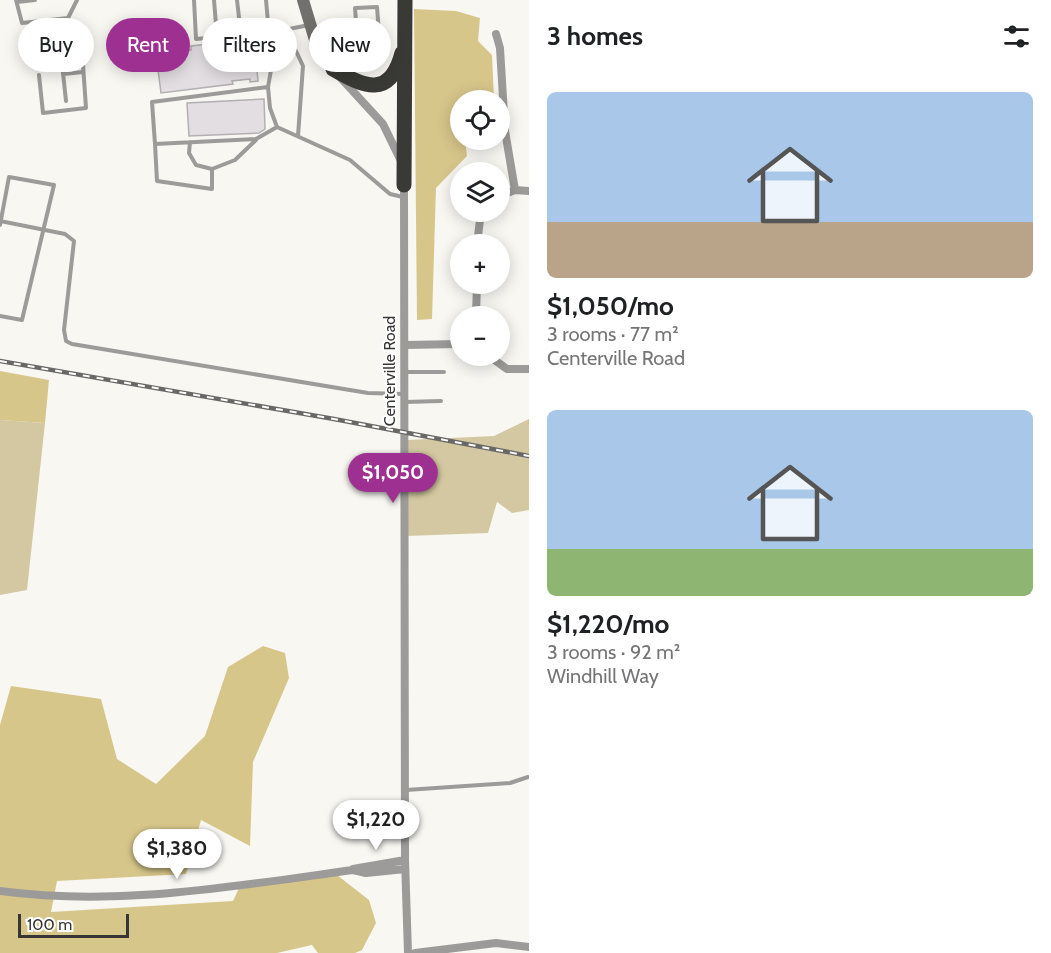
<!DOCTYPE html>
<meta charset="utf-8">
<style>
body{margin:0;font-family:Cabin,sans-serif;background:#f2f2f2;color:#202124;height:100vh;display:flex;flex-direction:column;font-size:22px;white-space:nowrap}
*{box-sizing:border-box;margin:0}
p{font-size:20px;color:#757577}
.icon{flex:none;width:33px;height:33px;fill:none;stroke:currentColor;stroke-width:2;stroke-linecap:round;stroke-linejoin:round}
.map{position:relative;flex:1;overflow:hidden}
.panel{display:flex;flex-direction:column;background:#fff;width:522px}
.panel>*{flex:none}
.banner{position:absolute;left:18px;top:18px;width:420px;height:54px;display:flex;gap:12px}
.fabs{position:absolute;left:450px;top:90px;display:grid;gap:12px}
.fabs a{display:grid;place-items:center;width:60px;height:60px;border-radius:50%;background:#fff;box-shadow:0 3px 15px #0003;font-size:30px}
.scale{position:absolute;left:18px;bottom:15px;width:111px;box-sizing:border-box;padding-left:6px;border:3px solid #373635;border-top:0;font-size:16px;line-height:21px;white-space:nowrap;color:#373635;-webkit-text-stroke:4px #fff;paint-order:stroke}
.price{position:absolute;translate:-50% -51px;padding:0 14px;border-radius:21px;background:#fff;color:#222;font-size:20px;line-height:39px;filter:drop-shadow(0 2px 3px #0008)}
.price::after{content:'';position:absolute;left:50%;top:36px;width:18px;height:14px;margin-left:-9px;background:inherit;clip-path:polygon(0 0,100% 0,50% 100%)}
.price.active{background:#9d3090;color:#fff}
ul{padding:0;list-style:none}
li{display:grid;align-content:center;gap:12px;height:318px;padding:0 18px}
li span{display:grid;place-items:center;height:186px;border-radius:9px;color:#555}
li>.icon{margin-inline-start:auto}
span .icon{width:108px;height:108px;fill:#fffc;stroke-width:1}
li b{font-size:26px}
h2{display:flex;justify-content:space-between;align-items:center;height:72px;padding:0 18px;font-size:26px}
.chip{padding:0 21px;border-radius:27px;background:#fff;box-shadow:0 3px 15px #0003;font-size:21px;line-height:54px}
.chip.active{background:#9d3090;color:#fff}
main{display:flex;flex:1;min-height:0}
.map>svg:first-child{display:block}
</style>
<main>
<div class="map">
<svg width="529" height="953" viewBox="0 0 529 953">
<rect width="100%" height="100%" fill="#f8f7f2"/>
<!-- green -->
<path fill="#d3c8a1" d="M529,419V510L512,513L497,502L488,533L406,536L407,440L494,436Z
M0,420L45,423L27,590L0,595Z"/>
<!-- forest -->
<path fill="#d7c68a" d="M414,9L456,11L480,18L478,41L492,55L494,100H460V140H465L467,156L436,188L432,319L417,320Z
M0,371L49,380L45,423L0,420Z
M263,646L285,653L289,678L253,762L250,846L201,820L186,874L57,881L51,912L233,901L240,886L337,875L369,900L376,923L362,950L355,953H318L312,945L277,953H0V725L11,686L101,699L117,759L156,784L205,736L228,667Z"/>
<!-- building -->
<path fill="#e2dee1" stroke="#b3afb2" stroke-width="1.5" d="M252,39L255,61L268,59L267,70L257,71L258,81L250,82V79L232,81L233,84L161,93L156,54L191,50V46Z
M264,99L265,129L259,133L189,136L187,103Z"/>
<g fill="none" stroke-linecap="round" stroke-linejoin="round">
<!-- lane -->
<path stroke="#9c9b99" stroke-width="4" d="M16,0L22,23L68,18L77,0
M194,0L196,39L269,33L296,51L303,66L298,136
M214,0L217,37
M237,0L241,35
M266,0L269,33
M17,2L35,0
M324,47L347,35L379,33L377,7L355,8L357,35
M63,74L83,72
M39,75L43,113L86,108L82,50L74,49L68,18
M268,87L270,108L277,127L256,139L155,144L152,102L268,87L273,59L269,33L309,25
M66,101L61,54L74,49
M277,127L350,160L390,194L403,197
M155,144L157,181L212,189V169L196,165L189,153L190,142
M212,169L235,160L256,140
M0,221L65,234L74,241L64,330L66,341L72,344L368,393L404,394
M0,225L9,177L54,185L22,320L0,316
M406,372H444
M405,402L441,401
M406,790L510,783L528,777"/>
<!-- street -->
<path stroke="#9c9b99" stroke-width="8" d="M496,34L500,48L505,131L515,190
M339,76L383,124L400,159
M404,183L405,860L408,953
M500,196L515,190L529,191
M477,244L481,212
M476,316L477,284
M406,345L460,344
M489,356L507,369H529
M353,869L405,860
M0,891C119,907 235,886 353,870L366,873L405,869
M415,953L496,943L529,947"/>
<!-- secondary -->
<path stroke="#71706d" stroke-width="12" d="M303,0L315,40L333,69"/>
<!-- highway -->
<path stroke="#393935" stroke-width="15" d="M333,69C364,87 390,99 402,53
M404,185L405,0"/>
<!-- rail casing -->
<g stroke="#696866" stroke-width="4.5">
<path id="rail" d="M0,361L334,419L529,456"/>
</g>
<!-- rail -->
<use href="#rail" stroke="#fff" stroke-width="2" stroke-dasharray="7" stroke-linecap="butt"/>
</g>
<g text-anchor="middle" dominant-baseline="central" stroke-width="4.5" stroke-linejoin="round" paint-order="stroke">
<!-- street labels -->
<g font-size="16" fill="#373635" stroke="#fff">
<text transform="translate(389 371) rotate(-90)">Centerville Road</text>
</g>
</g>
</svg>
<div class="fabs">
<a><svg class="icon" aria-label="locate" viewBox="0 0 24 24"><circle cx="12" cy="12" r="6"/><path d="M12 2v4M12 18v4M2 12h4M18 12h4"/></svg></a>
<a><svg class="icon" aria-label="layers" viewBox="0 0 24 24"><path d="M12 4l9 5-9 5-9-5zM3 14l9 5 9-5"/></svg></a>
<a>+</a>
<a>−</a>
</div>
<div class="scale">100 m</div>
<b class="price active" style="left:393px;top:504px">$1,050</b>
<b class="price" style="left:376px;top:851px">$1,220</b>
<b class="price" style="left:177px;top:880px">$1,380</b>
<div class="banner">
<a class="chip">Buy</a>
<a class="chip active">Rent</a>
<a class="chip">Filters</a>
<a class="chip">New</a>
</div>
</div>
<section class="panel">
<h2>3 homes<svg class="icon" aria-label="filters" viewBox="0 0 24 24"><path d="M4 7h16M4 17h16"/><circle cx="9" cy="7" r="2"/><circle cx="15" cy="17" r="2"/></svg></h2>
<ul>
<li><span style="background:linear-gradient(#a9c7e8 70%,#b9a48a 0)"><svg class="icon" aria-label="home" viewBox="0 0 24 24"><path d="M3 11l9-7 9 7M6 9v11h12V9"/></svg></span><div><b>$1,050/mo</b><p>3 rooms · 77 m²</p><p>Centerville Road</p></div></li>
<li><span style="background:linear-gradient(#a9c7e8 75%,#8fb573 0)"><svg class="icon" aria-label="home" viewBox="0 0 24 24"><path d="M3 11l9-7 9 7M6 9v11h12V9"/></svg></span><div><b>$1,220/mo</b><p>3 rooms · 92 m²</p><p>Windhill Way</p></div></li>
</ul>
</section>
</main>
